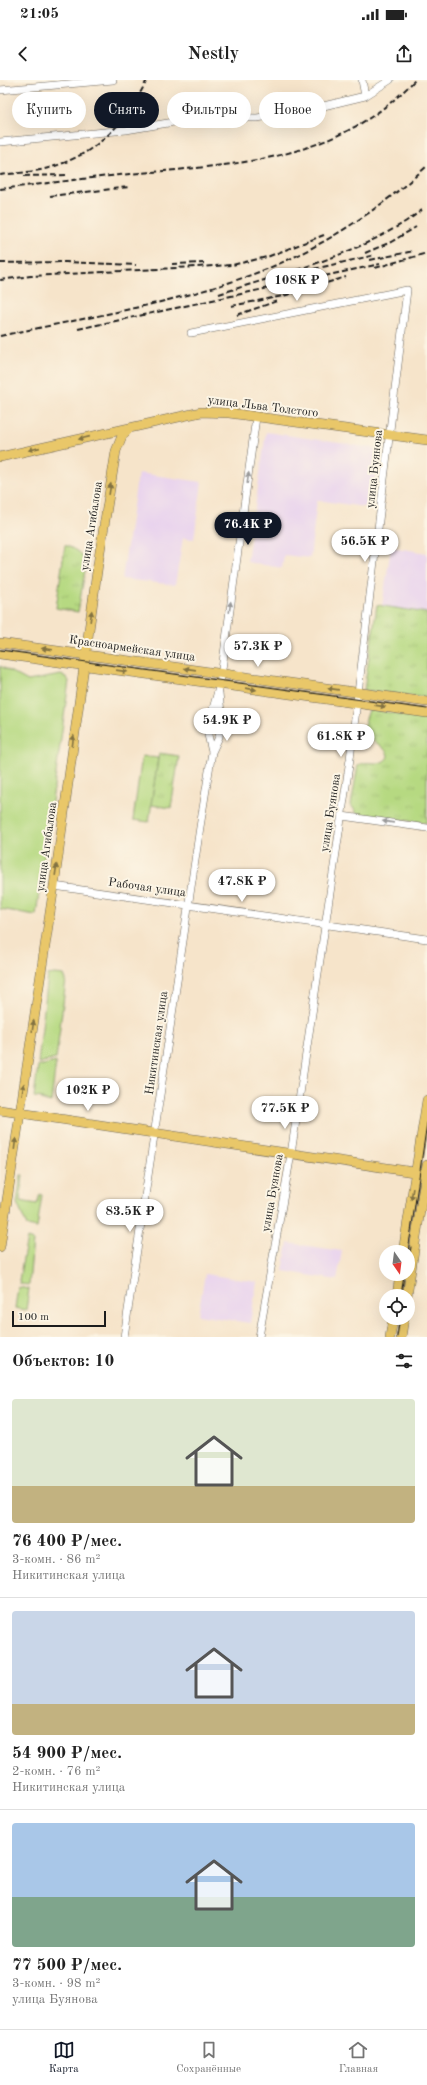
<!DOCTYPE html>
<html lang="ru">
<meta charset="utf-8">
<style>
body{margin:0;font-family:"Old Standard TT",serif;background:#f6f6f6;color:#222;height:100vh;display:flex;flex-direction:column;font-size:15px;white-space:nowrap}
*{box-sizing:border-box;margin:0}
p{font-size:13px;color:#767676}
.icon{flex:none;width:22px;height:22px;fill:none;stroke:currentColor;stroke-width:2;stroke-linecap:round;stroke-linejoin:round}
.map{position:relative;height:1257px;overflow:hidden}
.side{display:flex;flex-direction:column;background:#fff;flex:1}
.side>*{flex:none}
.top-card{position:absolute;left:12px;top:12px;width:403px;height:36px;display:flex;gap:8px}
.needle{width:26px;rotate:166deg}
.controls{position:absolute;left:379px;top:1165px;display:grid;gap:8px}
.controls a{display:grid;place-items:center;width:36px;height:36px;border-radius:50%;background:#fff;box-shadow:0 4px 16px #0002;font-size:20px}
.scale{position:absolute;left:12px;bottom:10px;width:94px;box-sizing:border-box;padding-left:4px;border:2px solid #1c1c1c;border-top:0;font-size:11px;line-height:14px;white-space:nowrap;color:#1c1c1c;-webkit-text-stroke:3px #fcf5e5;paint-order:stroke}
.price{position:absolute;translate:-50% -34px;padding:0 9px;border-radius:14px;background:#fff;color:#222;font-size:13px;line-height:26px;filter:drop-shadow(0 1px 2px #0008)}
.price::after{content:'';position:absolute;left:50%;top:24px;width:12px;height:9px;margin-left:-6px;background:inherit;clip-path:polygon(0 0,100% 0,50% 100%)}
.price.current{background:#111827;color:#fff}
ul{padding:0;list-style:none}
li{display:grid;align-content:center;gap:8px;height:212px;padding:0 12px}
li+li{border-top:1px solid #e0e0e0}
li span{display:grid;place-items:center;height:124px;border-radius:4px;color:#555}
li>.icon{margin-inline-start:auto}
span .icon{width:72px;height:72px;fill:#fffc;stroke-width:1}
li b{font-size:17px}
h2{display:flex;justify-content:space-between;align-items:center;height:48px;padding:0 12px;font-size:17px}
.pill{padding:0 14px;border-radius:18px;background:#fff;box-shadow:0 4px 16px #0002;font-size:14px;line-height:36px}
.pill.current{background:#111827;color:#fff}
.status{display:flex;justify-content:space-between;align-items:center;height:28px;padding:0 20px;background:#fff;direction:ltr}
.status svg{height:11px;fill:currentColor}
header{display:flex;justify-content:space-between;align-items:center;height:52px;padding:0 12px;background:#fff;font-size:18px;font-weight:700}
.tab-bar{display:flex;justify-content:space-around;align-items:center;height:56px;border-top:1px solid #e0e0e0;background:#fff;font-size:11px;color:#767676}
.tab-bar a{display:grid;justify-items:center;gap:2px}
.tab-bar .current{color:#111827}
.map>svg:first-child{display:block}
</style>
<div class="status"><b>21:05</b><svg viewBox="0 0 49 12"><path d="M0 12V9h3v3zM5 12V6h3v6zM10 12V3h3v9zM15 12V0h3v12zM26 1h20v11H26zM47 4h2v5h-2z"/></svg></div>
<header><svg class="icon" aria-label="back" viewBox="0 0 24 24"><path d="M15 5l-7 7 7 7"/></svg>Nestly<svg class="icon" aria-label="share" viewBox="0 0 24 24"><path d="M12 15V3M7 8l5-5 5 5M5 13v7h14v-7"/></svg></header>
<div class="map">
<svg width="427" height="1257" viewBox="0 0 427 1257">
<defs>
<pattern id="park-tufts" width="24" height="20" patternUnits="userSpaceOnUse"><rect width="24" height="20" fill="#b6d981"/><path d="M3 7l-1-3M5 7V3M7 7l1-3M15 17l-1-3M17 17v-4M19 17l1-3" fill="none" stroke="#9cba6f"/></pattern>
</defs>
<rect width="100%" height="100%" fill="#fcf5e5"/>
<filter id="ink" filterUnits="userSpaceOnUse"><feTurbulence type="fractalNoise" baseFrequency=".025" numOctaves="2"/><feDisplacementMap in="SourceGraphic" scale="8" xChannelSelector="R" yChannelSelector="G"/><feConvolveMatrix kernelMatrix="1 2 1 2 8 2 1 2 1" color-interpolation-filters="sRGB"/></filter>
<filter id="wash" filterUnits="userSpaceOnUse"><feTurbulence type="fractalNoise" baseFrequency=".012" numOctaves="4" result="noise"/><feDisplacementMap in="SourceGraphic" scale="16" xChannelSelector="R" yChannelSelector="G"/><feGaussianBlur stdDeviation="0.9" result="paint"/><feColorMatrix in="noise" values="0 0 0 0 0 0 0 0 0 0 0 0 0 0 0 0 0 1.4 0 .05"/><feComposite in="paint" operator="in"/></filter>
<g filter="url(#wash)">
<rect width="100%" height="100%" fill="#f6e4ca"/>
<!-- built -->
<path fill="#e8d2ee" d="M266,352L379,369L371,428L317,420L310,478L284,475L282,488L247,482Z
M138,393L202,402L194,459L183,458L175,505L122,499Z
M391,467L427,473V533L382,527Z
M288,1163L342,1171L337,1200L283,1191Z
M205,1194L257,1202L250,1243L198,1235Z"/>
<!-- grass -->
<path fill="#b6d981" stroke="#697a4e" d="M0,586L28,601L61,595L66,597L69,601L36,835L0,829Z
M142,676L158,678L149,742L133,740Z
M55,894L64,895L66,900L56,979L38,983L48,895Z
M56,982L51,1022L42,1020V1018L34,1017L38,986Z
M21,1095H23L20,1121L37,1124L40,1114L42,1115L37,1148L27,1146L17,1123Z
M27,1158L33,1160L29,1205L20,1204L19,1200Z
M18,1207L29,1209L26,1230L15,1228Z"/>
<!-- park -->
<path fill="url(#park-tufts)" stroke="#697a4e" d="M65,465C76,470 83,473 86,485L78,532L56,528Z
M377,525L427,533V618L364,610Z
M369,630L427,637V743L358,735L351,725L358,685C368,680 375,685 382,682C401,673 368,660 365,654C362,648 367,636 369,630Z
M159,673L179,676L171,728L151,725Z"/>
</g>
<g filter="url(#ink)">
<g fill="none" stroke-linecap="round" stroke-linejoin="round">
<!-- minor-tunnel -->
<path stroke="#cabca7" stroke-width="7" stroke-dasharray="7 3.5" stroke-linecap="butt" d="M210,646L212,632
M220,647L221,633"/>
<!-- minor casing -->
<g stroke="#686259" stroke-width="8">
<path id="minor" d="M362,0L365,16
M0,10L113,0
M0,62L126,50L204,37L257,38L307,30L365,16L390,0
M191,253L407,210L350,679L291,1074L259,1257
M219,613L221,633
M212,632L220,604L256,337
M210,646L208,655L212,672
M342,736L427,748
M54,806L427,859
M124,1257L200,747L212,672L219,657L220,647"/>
</g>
<!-- major casing -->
<g stroke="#686259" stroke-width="10">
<path id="major" d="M0,377L201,332L229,333L427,360
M0,563L427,622
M0,574L427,633
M0,1030L427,1094
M0,1167L54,806L98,484L116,371L122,356L129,348
M403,1172L427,1020
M397,1216L400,1194
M407,1216L427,1085
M390,1257L393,1238
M401,1257L404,1238"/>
</g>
<!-- minor -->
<use href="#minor" stroke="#fff" stroke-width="7"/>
<!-- major -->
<use href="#major" stroke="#e9c769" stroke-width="9"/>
<!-- tram -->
<path stroke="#1c1c1c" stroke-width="1" d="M0,570L427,629
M408,1172L427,1043
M408,1185L411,1167
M401,1216L404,1194
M397,1257L400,1238"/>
<!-- rail -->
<path stroke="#1c1c1c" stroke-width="2" stroke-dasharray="6 3" stroke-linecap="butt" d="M0,95C17,93 38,92 55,86C100,71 126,42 147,0
M24,96L66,95
M0,109C43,104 86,98 130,94C236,84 336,83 415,0
M50,116L129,107
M365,173L391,162L416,147
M370,180L414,171
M0,183L66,182L136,185
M172,184L204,183
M375,188L427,173
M305,191L375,175
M0,200L31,196L232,185L267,177L324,155
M219,214C288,192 364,174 422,130
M231,226L283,216L346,197
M237,235L277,221
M78,249L380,184
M0,256C88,237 180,223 264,190C323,167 380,129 427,86"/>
</g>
<!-- one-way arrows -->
<defs><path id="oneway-solid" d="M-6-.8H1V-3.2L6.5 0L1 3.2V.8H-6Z"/></defs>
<g fill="#827242">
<use href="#oneway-solid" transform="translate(84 358) rotate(167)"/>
<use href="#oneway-solid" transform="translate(34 369) rotate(167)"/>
<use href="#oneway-solid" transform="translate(110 409) rotate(-81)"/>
<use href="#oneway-solid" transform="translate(91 536) rotate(-82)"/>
<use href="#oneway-solid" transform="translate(47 569) rotate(-173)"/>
<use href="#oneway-solid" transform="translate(190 589) rotate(-172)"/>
<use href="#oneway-solid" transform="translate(122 591) rotate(8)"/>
<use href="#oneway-solid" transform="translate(251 609) rotate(8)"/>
<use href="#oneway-solid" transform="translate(333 609) rotate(-172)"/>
<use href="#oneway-solid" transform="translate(380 626) rotate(8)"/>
<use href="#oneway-solid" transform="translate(73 661) rotate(-82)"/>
<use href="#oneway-solid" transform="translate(56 790) rotate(-82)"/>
<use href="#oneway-solid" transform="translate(33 946) rotate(-82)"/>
<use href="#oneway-solid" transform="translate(23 1009) rotate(-80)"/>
<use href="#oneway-solid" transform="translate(15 1064) rotate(-83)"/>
<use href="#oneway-solid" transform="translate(412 1114) rotate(99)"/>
</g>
<g fill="#999">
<use href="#oneway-solid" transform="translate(248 398) rotate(-82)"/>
<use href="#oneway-solid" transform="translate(230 527) rotate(-82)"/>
<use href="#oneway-solid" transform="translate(388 742) rotate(-172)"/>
</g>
</g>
<g text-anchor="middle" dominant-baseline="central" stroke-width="4" stroke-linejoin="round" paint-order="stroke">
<!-- street labels -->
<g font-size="12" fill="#1c1c1c" stroke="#fcf5e5">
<text transform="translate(263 327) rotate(7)">улица Льва Толстого</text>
<text transform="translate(375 389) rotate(-84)">улица Буянова</text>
<text transform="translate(92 446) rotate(-81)">улица Агибалова</text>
<text transform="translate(132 569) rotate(8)">Красноармейская улица</text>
<text transform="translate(331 733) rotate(-81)">улица Буянова</text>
<text transform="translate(47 767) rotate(-82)">улица Агибалова</text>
<text transform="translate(147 808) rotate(8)">Рабочая улица</text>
<text transform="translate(157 963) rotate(-82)">Никитинская улица</text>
<text transform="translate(273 1113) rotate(-80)">улица Буянова</text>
</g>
</g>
</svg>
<div class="controls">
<a><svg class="needle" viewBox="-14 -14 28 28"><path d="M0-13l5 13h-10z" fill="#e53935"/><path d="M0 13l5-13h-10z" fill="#767676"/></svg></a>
<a><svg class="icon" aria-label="locate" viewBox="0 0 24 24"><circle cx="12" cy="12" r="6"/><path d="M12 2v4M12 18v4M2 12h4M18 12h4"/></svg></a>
</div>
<div class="scale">100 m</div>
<b class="price" style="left:297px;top:222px">108K ₽</b>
<b class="price current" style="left:248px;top:466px">76.4K ₽</b>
<b class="price" style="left:365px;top:483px">56.5K ₽</b>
<b class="price" style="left:258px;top:588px">57.3K ₽</b>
<b class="price" style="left:227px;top:662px">54.9K ₽</b>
<b class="price" style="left:341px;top:678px">61.8K ₽</b>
<b class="price" style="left:242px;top:823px">47.8K ₽</b>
<b class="price" style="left:88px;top:1032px">102K ₽</b>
<b class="price" style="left:285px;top:1050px">77.5K ₽</b>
<b class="price" style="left:130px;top:1153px">83.5K ₽</b>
<div class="top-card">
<a class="pill">Купить</a>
<a class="pill current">Снять</a>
<a class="pill">Фильтры</a>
<a class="pill">Новое</a>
</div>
</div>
<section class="side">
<h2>Объектов: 10<svg class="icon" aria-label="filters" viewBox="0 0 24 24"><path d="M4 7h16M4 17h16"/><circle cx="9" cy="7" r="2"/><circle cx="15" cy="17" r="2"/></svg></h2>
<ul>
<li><span style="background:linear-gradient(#dfe7d0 70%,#c2b280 0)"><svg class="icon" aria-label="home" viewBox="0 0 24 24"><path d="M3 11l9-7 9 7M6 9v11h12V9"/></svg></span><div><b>76 400 ₽/мес.</b><p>3-комн. · 86 m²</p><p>Никитинская улица</p></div></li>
<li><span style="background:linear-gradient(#c9d6e8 75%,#c2b280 0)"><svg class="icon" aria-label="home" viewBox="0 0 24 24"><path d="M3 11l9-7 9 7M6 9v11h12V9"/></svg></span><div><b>54 900 ₽/мес.</b><p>2-комн. · 76 m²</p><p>Никитинская улица</p></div></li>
<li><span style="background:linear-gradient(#a9c7e8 60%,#7fa58c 0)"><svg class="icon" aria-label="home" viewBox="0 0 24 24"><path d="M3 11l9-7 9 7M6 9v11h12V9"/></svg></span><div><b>77 500 ₽/мес.</b><p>3-комн. · 98 m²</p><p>улица Буянова</p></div></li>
</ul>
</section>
<nav class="tab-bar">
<a class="current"><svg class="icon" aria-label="map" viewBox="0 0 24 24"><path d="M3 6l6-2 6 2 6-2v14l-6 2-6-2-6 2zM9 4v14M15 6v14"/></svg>Карта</a>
<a><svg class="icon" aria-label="saved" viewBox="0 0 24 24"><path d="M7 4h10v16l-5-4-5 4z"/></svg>Сохранённые</a>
<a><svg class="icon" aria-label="home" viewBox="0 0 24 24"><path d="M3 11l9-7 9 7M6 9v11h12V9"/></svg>Главная</a>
</nav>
